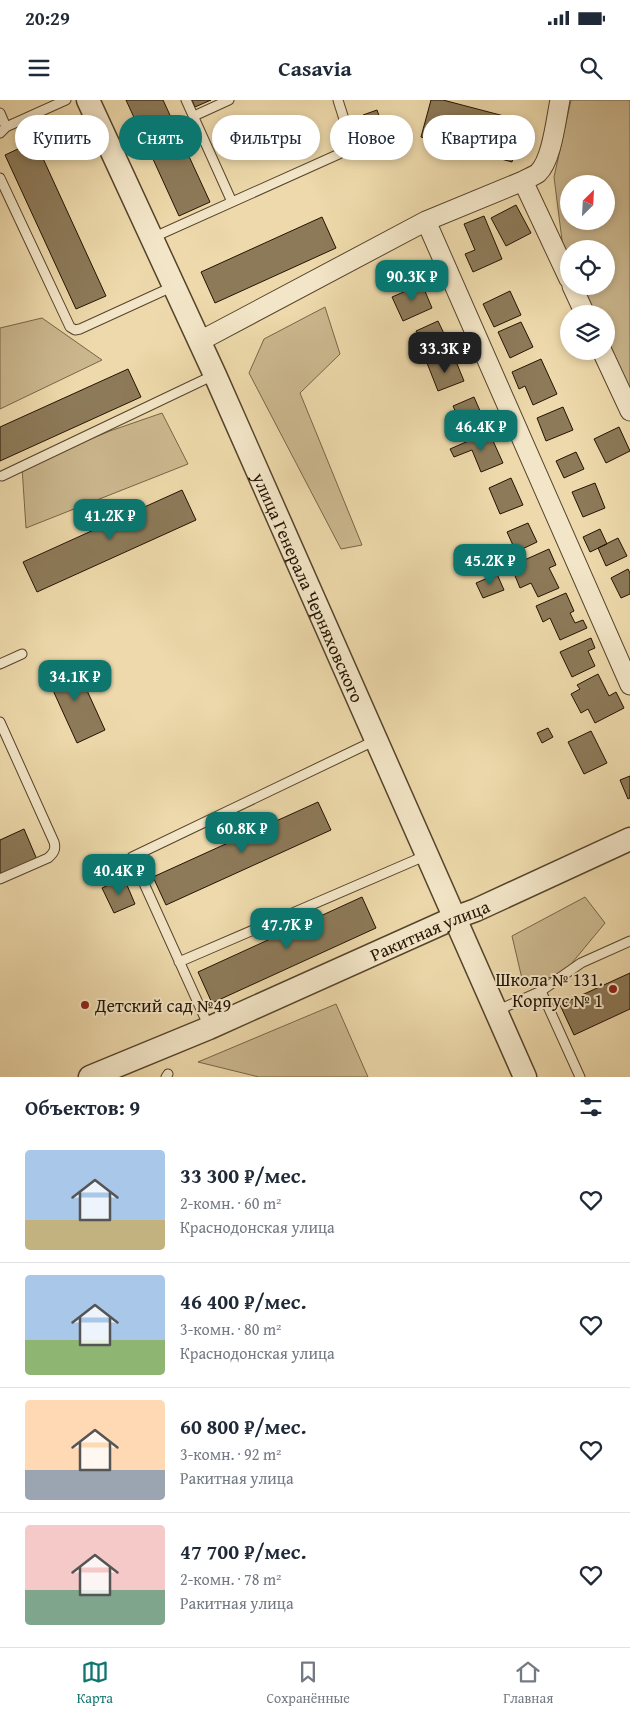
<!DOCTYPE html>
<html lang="ru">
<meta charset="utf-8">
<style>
body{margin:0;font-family:"Gentium Book Plus",serif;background:#f2f2f3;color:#1f2937;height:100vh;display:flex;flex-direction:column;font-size:19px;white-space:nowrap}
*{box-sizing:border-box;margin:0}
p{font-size:16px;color:#747a83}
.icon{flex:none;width:28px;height:28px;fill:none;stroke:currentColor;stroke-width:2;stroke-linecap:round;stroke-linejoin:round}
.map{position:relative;height:977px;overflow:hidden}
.side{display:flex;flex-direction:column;background:#fff;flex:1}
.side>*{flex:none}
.hud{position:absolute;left:15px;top:15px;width:600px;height:45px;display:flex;gap:10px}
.needle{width:32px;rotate:24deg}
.tools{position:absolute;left:560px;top:75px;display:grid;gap:10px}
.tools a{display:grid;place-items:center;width:55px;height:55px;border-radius:50%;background:#fff;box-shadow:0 2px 8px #0003;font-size:25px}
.price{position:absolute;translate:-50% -42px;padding:0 11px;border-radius:10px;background:#0f766e;color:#fff;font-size:16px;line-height:32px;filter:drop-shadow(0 1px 2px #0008)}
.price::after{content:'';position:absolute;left:50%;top:30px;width:15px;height:11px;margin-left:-8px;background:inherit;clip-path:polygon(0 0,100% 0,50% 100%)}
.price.on{background:#222;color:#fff}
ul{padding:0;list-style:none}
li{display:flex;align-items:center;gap:15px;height:125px;padding:0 25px}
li+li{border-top:1px solid #e0e1e3}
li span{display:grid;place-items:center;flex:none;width:140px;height:100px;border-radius:5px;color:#555}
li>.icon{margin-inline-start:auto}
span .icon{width:60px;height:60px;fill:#fffc;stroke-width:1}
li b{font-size:21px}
h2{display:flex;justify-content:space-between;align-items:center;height:60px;padding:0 25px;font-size:21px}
.chip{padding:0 18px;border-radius:22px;background:#fff;box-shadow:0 2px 8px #0003;font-size:18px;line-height:45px}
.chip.on{background:#0f766e;color:#fff}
.status{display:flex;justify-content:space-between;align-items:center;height:35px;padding:0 25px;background:#fff;direction:ltr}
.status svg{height:14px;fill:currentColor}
header{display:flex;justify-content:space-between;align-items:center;height:65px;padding:0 25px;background:#fff;font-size:22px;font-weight:700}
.tab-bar{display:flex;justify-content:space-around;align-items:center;height:70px;border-top:1px solid #e0e1e3;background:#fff;font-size:14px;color:#747a83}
.tab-bar a{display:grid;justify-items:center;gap:2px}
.tab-bar .on{color:#0f766e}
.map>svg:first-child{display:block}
</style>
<div class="status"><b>20:29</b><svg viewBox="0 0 49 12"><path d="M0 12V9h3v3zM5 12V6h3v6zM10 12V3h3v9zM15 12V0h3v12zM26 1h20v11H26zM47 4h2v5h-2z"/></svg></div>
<header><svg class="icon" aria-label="menu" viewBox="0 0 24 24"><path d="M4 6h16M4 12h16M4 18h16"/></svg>Casavia<svg class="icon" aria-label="search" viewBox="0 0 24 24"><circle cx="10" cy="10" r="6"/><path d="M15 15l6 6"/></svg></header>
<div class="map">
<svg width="630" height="977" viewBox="0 0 630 977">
<rect width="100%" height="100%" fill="#edd9ab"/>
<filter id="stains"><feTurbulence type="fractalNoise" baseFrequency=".004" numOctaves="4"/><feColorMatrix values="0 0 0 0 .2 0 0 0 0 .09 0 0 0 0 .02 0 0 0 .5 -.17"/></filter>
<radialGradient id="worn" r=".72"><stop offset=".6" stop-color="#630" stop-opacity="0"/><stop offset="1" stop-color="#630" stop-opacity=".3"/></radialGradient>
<!-- green -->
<path fill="#cbb78e" stroke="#786547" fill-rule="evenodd" d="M571,0H630V297L606,246V214H591L578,186H606V149H569V166L564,156L554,77ZM569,84H606V121H569Z
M325,207L340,254L300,293L362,445L341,449L249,273L264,239Z
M42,218L102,260L0,309V228Z
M162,313L188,364L26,428L22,367L110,331Z
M585,797L605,823L562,875L523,883L512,836Z
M336,904L368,977H259L198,962Z"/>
<!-- building -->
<path fill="#8d7a59" stroke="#241300" d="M126,0H163L210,102L179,116Z
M192,0H211L195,7Z
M431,0H443L523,21L512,62L421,37Z
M377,10L383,27L370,33L363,15Z
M35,41L106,196L76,209L5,55Z
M516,105L531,133L506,146L491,118Z
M484,116L502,159L473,172L465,154L475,150L464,124Z
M322,117L336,148L215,203L201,172Z
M422,184L432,208L403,221L392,197Z
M510,191L521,215L494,227L483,204Z
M438,221L449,244L426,255L416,231Z
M521,222L533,247L510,258L498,232Z
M438,259L441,265L455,259L464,281L438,291L427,263Z
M541,259L557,294L533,305L525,286L519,289L512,272Z
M128,269L141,297L0,361V327Z
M474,297L484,320L463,329L453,306Z
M563,307L573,330L546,341L537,318Z
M619,327L630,351L606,363L594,339Z
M489,332L503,363L481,372L472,350L454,357L450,349Z
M576,352L584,369L564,378L556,361Z
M511,378L523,405L500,414L489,388Z
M595,383L605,408L583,417L572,392Z
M182,390L196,420L37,492L23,462Z
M528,423L537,442L516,452L507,432Z
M600,429L607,444L590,452L583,437Z
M618,438L627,456L606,466L598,448Z
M549,449L556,465L549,468L559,488L538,497L531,483L520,488L511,466Z
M628,469L630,473V494L621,498L611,478Z
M497,474L504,490L483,498L476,483Z
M566,493L574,511L570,513L575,523L583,520L587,528L560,540L550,518L543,522L536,506Z
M591,538L595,548L588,551L595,566L572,577L560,552Z
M74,562L105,630L77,643L46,575Z
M598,574L609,596L616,592L624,608L595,623L588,609L581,613L571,594L580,589L577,585Z
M548,628L553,637L542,643L537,633Z
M591,631L607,663L584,674L568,642Z
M630,676V698L628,699L620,680Z
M318,702L331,730L166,805L153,777Z
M24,729L38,762L0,779V740Z
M124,778L135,804L114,813L102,788Z
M362,797L376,828L212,903L198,872Z
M630,873V909L574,935L560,905Z"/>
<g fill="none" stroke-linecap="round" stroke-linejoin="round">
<!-- service casing -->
<g stroke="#56442b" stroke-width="11">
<path id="service" d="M186,0L232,102
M0,13L6,27
M194,16L229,0
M0,33L6,27L66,0
M0,78L70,227L75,230L80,229L174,186
M152,138L339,54C354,38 343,18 338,0
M2,376L214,275
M0,564L22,554
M0,622L54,742C56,749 54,753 48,758L0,779
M179,862L427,755
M496,911L541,891
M209,927L132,757L376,640
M166,977L168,974
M580,977L541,891L581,863L630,841"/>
</g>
<!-- minor casing -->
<g stroke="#56442b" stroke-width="21">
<path id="minor" d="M523,81L569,179
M426,121L630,585
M572,186L585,214
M200,241L426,121L523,81C528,78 534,76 538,73C552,60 556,19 560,0
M602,251L630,311"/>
</g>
<!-- tertiary casing -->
<g stroke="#56442b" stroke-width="25">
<g id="tertiary">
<path id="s1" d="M88,0L215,275L525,977"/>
<path id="s2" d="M90,977L209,928L454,818L476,810L630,739"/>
</g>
</g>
<!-- service -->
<use href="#service" stroke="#f3e6c8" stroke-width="9"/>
<!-- minor -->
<use href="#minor" stroke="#f3e6c8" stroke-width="19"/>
<!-- tertiary -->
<use href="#tertiary" stroke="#f3e6c8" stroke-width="22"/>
</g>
<!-- markers -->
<g fill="#8f2418" stroke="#f3e6c8" stroke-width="2">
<circle cx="613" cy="889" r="5"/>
<circle cx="85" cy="905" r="5"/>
</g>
<g text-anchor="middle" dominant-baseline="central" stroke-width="4" stroke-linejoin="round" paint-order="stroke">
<!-- street labels -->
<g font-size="18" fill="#241300" stroke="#f3e6c8">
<text stroke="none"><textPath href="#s1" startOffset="535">улица Генерала Черняховского</textPath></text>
<text stroke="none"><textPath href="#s2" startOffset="370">Ракитная улица</textPath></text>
</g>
<!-- poi labels -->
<g font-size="18" fill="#241300" stroke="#f3e6c8" text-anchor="end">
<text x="603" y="879">Школа № 131.<tspan x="603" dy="21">Корпус № 1</tspan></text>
<text x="95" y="905" text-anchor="start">Детский сад №49</text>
</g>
</g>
<rect width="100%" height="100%" filter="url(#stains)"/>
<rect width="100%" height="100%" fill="url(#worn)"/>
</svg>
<div class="tools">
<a><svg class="needle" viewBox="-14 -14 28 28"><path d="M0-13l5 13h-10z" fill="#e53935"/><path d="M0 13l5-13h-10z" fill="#747a83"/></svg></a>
<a><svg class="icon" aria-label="locate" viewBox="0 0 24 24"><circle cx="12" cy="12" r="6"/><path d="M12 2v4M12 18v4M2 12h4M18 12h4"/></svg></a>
<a><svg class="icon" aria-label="layers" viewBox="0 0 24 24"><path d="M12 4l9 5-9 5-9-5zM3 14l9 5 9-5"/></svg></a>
</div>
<b class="price" style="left:412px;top:202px">90.3K ₽</b>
<b class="price on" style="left:445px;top:274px">33.3K ₽</b>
<b class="price" style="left:481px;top:352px">46.4K ₽</b>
<b class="price" style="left:110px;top:441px">41.2K ₽</b>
<b class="price" style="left:490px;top:486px">45.2K ₽</b>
<b class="price" style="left:75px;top:602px">34.1K ₽</b>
<b class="price" style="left:242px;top:754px">60.8K ₽</b>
<b class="price" style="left:119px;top:796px">40.4K ₽</b>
<b class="price" style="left:287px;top:850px">47.7K ₽</b>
<div class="hud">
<a class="chip">Купить</a>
<a class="chip on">Снять</a>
<a class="chip">Фильтры</a>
<a class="chip">Новое</a>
<a class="chip">Квартира</a>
</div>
</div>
<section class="side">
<h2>Объектов: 9<svg class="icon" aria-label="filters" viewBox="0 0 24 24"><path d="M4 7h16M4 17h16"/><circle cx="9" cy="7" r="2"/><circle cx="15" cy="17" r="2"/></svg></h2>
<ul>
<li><span style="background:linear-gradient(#a9c7e8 70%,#c2b280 0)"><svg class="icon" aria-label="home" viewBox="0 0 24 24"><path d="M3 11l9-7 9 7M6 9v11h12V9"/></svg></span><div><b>33 300 ₽/мес.</b><p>2-комн. · 60 m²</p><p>Краснодонская улица</p></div><svg class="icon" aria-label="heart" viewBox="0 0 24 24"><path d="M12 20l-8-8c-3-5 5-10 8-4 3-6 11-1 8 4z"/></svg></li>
<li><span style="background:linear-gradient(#a9c7e8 65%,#8fb573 0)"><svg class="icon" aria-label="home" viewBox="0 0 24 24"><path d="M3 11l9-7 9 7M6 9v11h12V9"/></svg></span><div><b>46 400 ₽/мес.</b><p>3-комн. · 80 m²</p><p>Краснодонская улица</p></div><svg class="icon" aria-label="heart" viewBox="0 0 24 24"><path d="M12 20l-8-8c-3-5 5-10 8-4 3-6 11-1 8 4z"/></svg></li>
<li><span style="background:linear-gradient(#ffd9b3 70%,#9aa5b1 0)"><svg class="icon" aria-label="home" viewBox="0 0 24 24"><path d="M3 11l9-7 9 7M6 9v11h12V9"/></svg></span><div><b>60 800 ₽/мес.</b><p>3-комн. · 92 m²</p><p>Ракитная улица</p></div><svg class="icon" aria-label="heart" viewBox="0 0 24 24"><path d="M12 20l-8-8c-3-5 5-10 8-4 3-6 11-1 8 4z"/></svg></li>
<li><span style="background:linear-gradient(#f6c9c9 65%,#7fa58c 0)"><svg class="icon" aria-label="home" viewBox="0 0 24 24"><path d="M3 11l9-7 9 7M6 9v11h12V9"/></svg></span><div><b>47 700 ₽/мес.</b><p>2-комн. · 78 m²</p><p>Ракитная улица</p></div><svg class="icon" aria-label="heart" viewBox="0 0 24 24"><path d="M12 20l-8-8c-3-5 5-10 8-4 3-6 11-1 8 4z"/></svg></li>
</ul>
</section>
<nav class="tab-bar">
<a class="on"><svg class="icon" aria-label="map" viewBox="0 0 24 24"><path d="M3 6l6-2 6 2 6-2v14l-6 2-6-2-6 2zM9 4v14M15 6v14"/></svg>Карта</a>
<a><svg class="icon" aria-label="saved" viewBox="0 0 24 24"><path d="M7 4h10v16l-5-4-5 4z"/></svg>Сохранённые</a>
<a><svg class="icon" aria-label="home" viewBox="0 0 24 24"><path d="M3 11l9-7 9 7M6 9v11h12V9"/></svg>Главная</a>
</nav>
